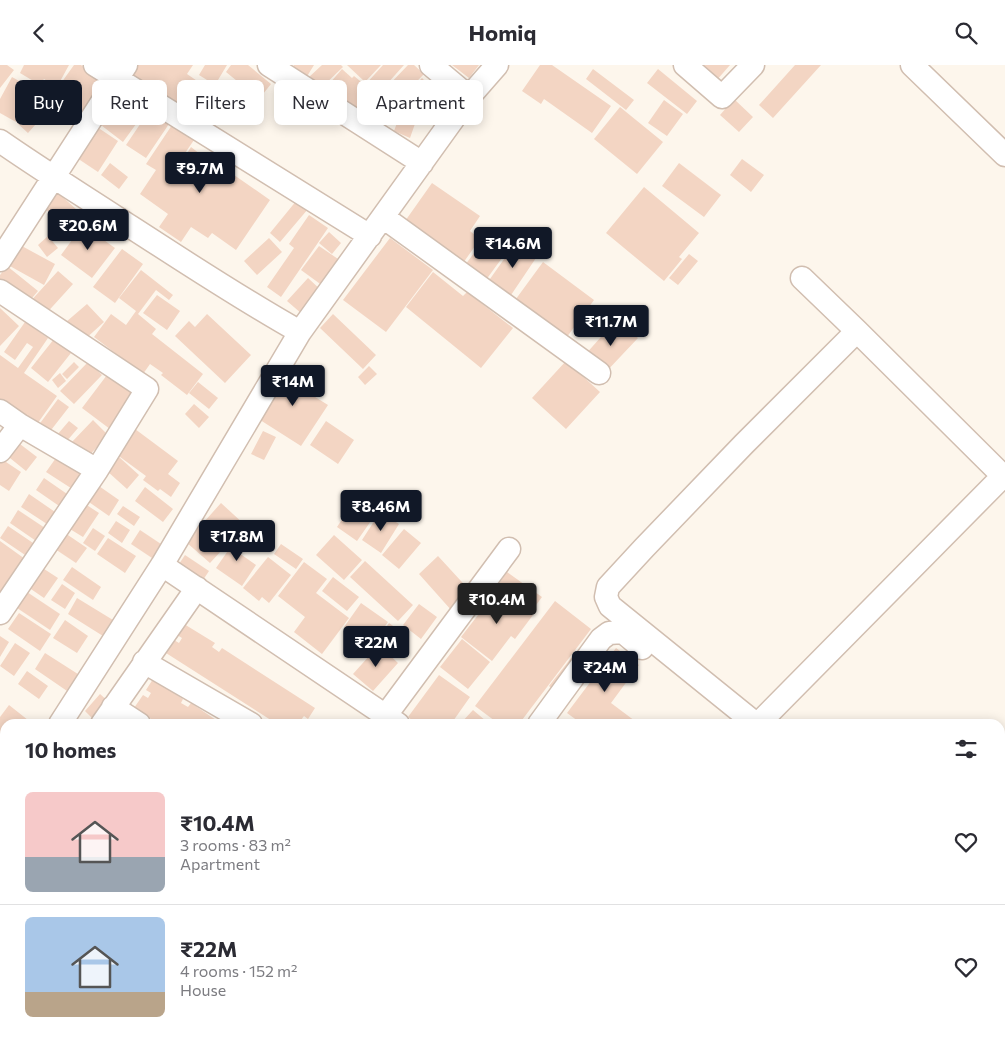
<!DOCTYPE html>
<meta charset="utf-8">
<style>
body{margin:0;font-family:Commissioner,sans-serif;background:#f2f2f3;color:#2b2b33;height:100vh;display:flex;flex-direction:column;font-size:19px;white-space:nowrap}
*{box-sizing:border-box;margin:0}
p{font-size:16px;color:#7c7c81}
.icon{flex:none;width:28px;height:28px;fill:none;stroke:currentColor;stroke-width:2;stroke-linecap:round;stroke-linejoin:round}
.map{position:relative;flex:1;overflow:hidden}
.panel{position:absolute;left:0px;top:654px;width:1005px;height:321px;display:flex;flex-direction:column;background:#fff;border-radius:15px 15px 0 0;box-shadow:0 2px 12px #0003}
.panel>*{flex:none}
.hud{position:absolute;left:15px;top:15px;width:500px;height:45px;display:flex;gap:10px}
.price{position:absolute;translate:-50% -42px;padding:0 11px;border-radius:5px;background:#111827;color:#fff;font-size:16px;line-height:32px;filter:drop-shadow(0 1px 2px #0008)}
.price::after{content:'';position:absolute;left:50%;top:30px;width:15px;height:11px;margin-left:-8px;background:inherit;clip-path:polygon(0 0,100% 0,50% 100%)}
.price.current{background:#222;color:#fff}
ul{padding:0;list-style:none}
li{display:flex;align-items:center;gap:15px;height:125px;padding:0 25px}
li+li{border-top:1px solid #e1e1e2}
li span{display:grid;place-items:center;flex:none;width:140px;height:100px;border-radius:8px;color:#555}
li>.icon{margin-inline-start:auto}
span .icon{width:60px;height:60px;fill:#fffc;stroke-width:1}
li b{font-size:21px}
h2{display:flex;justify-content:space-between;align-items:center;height:60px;padding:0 25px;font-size:21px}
.tag{padding:0 18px;border-radius:8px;background:#fff;box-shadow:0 2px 12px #0003;font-size:18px;line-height:45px}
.tag.current{background:#111827;color:#fff}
header{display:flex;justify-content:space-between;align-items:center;height:65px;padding:0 25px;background:#fff;font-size:22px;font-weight:700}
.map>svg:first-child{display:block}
</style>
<header><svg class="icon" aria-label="back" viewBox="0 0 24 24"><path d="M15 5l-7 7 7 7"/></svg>Homiq<svg class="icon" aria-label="search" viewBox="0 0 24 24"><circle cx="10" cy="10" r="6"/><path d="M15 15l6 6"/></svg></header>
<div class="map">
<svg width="1005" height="974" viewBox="0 0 1005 974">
<rect width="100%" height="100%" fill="#fdf6ec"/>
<!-- building -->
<path fill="#f3d5c3" d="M0,0H7L14,5L0,23Z
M24,0H69L57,22L44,14L40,20L20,8Z
M74,0H81L108,22L86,51L54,28Z
M135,0H193L187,9L225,35L205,65L125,14Z
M205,0H227L215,20L199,10Z
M231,0H248L271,19L259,34L226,7Z
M294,0H314L306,13L291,4Z
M322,0H341L343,2L319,25L308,13Z
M347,0H381L365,17Z
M383,0H404L361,48L329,19L342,4L352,13L354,11L365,20Z
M408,0H414L424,9L398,36L385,24Z
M452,0H479L469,13Z
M540,0H552L611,41L592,68L544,34L541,39L522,26Z
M698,0H730L716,16Z
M795,0H821L773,53L759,40Z
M593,4L634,35L626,45L586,14Z
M658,4L697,36L687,49L647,18Z
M12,12L28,21L19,37L25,40L16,57L0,48V34Z
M422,13L435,26L413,48L400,36Z
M121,25L147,44L123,77L97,57Z
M734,34L753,52L739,67L720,50Z
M664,35L683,49L667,71L648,58Z
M32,40L44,50L28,68L17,58Z
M620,42L663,77L637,109L594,74Z
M151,43L171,56L146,93L126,80Z
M401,47L417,53L410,73L394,66Z
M172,60L194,75L181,94L196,105L209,87L227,99L224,103L270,135L236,185L212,168L208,173L191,162L181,177L159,162L168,149L140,129L156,105L146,99Z
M97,62L118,76L98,107L77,93Z
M191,82L200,89L193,99L184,93Z
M742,94L764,110L751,127L730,110Z
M110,98L128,112L119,124L101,110Z
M679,98L721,130L704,152L662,121Z
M432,118L480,151L470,166L480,174L461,201L403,159Z
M644,122L699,168L679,192L682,194L664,216L606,168Z
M56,126L87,154L77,164L67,154L54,167L50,163L58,155L42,141Z
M297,135L308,144L280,177L270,168Z
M309,150L328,163L281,232L267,222L294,183L289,179Z
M83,160L115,183L92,213L61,190Z
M493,163L513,178L483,219L462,204Z
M329,167L341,178L332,189L319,178Z
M48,171L58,183L47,192L38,180Z
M269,173L282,187L257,210L244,196Z
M390,173L433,205L386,267L343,235Z
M519,173L540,187L507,236L485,221Z
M20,180L55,199L44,220L8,200Z
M319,181L341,196L323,221L301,205Z
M122,184L143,199L115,238L93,222Z
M689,189L698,196L678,220L669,213Z
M543,197L594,235L564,276L513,238Z
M7,201L38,226L27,239L0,217V210Z
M141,205L173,230L169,235L156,225L138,249L156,264L152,269L203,309L187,330L161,310L163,308L150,299L143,309L94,272L111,249L126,260L136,246L119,233Z
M58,206L73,219L43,252L28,239Z
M433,207L463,231L467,227L513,263L481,303L406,242Z
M308,213L322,226L302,249L287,236Z
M157,230L180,246L167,265L143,248Z
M87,239L104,257L83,276L66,257Z
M0,243L19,261L0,281Z
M207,249L251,290L225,318L175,271L189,256L195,262Z
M333,249L376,290L363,304L320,263Z
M617,254L638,273L604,309L584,291Z
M25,257L48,273L24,308L57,331L35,362L0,338V290L18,303L33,282L27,278L15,295L4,287Z
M54,274L71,288L48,317L31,303Z
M566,296L600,327L566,364L532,333Z
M74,297L79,302L67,314L62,309Z
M88,297L102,310L74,339L60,326Z
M290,301L314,316L307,327L328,340L301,381L257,353Z
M369,301L377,309L365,320L358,312Z
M110,306L137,327L110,364L82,343Z
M60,308L66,316L58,323L52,315Z
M198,317L218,333L209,344L189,328Z
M58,334L69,342L48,369L38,361Z
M194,339L209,352L199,363L185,349Z
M93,355L108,370L86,394L70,379Z
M69,356L78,363L66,377L57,370Z
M326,356L354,375L338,399L310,380Z
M135,364L178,396L168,409L180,418L171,432L160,424L158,426L143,415L146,411L116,389Z
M263,366L276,372L264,395L251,389Z
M16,376L37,392L26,406L5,389Z
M58,390L88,410L77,427L46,407Z
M119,392L139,410L127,424L107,406Z
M0,393L21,407L9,426L0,420Z
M44,413L70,431L62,443L36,425Z
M96,419L119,435L109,451L86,435Z
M145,422L173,444L163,457L135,436Z
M29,429L58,449L50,461L21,442Z
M359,429L380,443L357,476L337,462Z
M82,437L99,448L83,472L65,461Z
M221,438L245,460L210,498L186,477Z
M123,441L140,452L134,461L117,449Z
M18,445L48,465L39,478L10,458Z
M380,447L399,459L381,488L362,475Z
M116,456L130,465L122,478L108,468Z
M8,461L36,480L28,492L0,473Z
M93,463L105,471L95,486L83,478Z
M404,464L421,478L399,504L382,490Z
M140,465L167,483L158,497L131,479Z
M62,466L87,483L76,498L52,482Z
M241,467L250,473L239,488L256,500L242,521L216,503Z
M334,470L362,495L344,515L316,490Z
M108,473L136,491L125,508L97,489Z
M0,476L32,499L0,532Z
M281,479L303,494L296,504L274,489Z
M185,490L209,506L203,515L179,499Z
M438,491L472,528L452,546L419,509Z
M268,492L291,510L269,538L262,532L259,536L243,523Z
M365,496L413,540L398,556L350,512Z
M304,497L327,514L316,528L349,553L322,589L294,567L305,552L278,531Z
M41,502L58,513L44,533L28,522Z
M72,502L101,522L93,535L63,515Z
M507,507L542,532L533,544L498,520Z
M333,512L359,532L347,546L322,526Z
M62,519L75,528L65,544L51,535Z
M499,523L533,550L515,574L511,571L492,596L461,572Z
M27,527L60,549L50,565L17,543Z
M77,533L113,555L103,571L68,549Z
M555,536L591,564L519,659H499L475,641Z
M361,538L388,557L371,581L344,562Z
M419,539L437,552L421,574L403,560Z
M19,548L51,569L40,586L8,564Z
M65,555L88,571L77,588L53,573Z
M389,558L407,571L394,590L376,577Z
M184,559L215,578L212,582L219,587L222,583L315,643L308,654L304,651L301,655L307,659H277L166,588L174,575L179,578L182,573L177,570Z
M0,571L9,577L0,592Z
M462,574L490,597L468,624L440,602Z
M15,578L30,588L14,611L0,601Z
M379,580L398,598L373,626L353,609Z
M616,583L639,600L611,638L639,659H582L567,648Z
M45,588L81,611L70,628L35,604Z
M575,588L584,596L558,629L549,621Z
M27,606L48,621L39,634L18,619Z
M439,610L470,632L451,659H417L408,652Z
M153,614L183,634L181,638L188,642L191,638L222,659H159L134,643L143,630L148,633L151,628L146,625Z
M100,629L110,638L95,656L85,646Z
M9,640L33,659H5V688L0,684V652Z
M473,645L486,656L483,659H460Z
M0,699L5,703V721L0,728Z
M5,891V931L0,937V896Z
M4,970H29L33,974H0Z
M92,970H123L127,974H89Z
M157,970H217L221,974H153Z
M350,970H403L404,971L402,974H354Z"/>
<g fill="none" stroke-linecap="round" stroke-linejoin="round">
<!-- street casing -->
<g stroke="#d1beb0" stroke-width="25">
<path id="street" d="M95,0L370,171
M269,0L422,98
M431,0L469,32
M685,0L722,32L753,0
M912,0L1005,90
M0,76C43,106 87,133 131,162C187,198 241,234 300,267L162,500L60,659
M383,152L599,308
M0,195L126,0
M802,213L857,266L1005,413
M0,226L147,324L97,405L0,548
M300,267L469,32L497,0
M0,346L20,360L97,405
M0,386L20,360
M162,500L398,659
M144,597L251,659
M113,642L139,659
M386,650L509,484
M102,659L197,523
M539,659L601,574L609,568L623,567L642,583
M756,659L610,541L606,532L608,522L644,483L744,379L857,266
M758,659L1005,409
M0,694L5,698
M1000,728L1005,729
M0,743L5,736
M50,970L55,974
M761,970L765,974
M136,974L138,970
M309,974L312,970
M791,974L794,970"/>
</g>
<!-- street -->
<use href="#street" stroke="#fff" stroke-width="22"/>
</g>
</svg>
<b class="price" style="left:200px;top:129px">₹9.7M</b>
<b class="price" style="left:88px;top:186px">₹20.6M</b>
<b class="price" style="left:513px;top:204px">₹14.6M</b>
<b class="price" style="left:611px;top:282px">₹11.7M</b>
<b class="price" style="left:293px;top:342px">₹14M</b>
<b class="price" style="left:381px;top:467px">₹8.46M</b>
<b class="price" style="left:237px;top:497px">₹17.8M</b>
<b class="price current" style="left:497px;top:560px">₹10.4M</b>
<b class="price" style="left:376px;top:603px">₹22M</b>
<b class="price" style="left:605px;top:628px">₹24M</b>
<div class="hud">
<a class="tag current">Buy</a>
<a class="tag">Rent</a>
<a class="tag">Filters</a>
<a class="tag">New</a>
<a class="tag">Apartment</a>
</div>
<section class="panel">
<h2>10 homes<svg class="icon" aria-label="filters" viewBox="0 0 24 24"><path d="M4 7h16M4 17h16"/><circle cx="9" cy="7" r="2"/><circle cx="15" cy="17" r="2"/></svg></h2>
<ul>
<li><span style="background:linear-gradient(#f6c9c9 65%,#9aa5b1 0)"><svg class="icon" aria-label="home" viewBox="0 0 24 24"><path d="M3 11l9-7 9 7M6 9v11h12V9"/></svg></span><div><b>₹10.4M</b><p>3 rooms · 83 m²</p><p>Apartment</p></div><svg class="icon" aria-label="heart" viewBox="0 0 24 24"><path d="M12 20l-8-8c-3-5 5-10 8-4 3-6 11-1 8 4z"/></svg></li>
<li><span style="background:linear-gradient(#a9c7e8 75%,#b9a48a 0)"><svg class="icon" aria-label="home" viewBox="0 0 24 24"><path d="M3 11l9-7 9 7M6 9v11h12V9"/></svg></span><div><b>₹22M</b><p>4 rooms · 152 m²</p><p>House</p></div><svg class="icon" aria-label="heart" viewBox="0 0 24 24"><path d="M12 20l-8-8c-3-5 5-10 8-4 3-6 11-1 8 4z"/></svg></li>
</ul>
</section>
</div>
